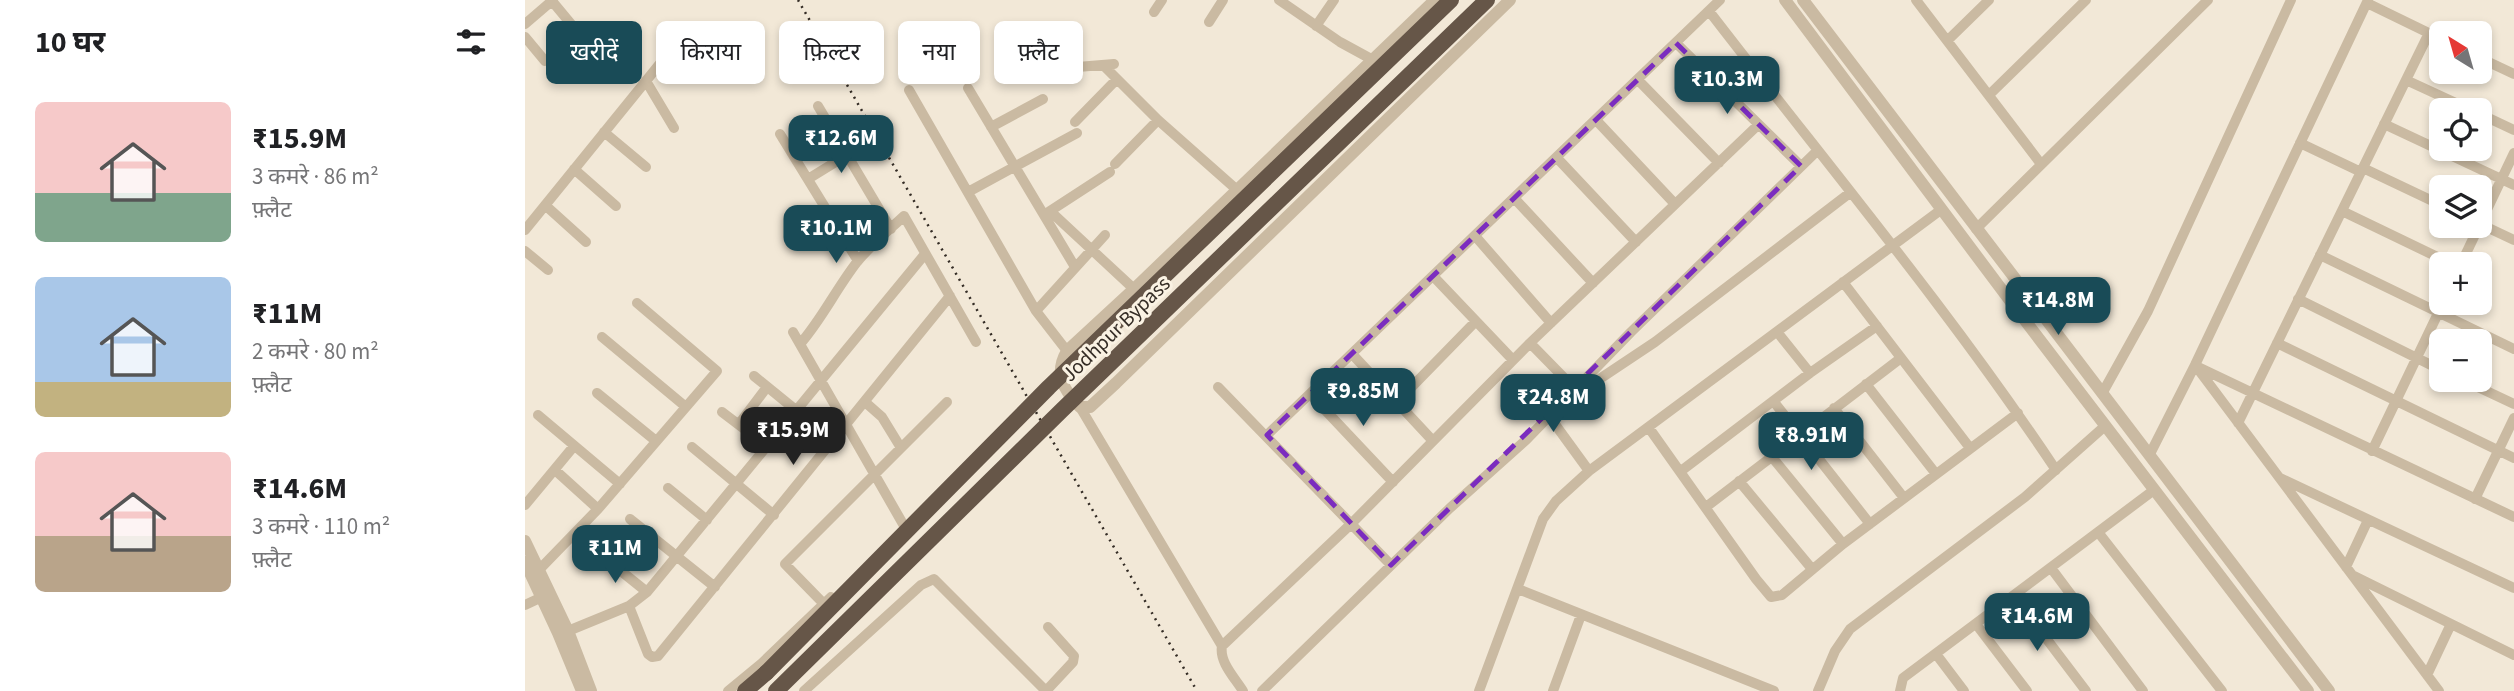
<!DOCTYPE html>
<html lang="hi">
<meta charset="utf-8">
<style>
body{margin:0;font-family:"Source Sans 3","Noto Sans Devanagari",sans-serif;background:#f2f2f2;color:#202124;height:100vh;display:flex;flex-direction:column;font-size:26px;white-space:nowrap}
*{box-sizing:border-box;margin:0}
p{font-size:23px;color:#757577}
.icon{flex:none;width:38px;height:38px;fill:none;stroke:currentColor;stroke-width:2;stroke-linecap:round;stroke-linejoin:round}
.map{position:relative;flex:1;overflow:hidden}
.details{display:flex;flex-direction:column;background:#fff;width:525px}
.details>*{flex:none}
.banner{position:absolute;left:21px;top:21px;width:665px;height:63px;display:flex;gap:14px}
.needle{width:46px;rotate:323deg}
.fabs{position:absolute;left:1904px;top:21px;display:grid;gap:14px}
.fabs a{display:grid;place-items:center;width:63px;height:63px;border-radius:10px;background:#fff;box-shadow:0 4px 10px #0003;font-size:35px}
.price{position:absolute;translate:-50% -60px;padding:0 16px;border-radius:14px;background:#194b57;color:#fff;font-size:23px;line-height:46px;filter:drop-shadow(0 2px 4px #0008)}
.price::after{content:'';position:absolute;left:50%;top:42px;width:21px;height:16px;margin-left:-10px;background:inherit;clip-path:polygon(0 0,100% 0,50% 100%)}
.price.current{background:#222;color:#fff}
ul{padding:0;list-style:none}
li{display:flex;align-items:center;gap:21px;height:175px;padding:0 35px}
li span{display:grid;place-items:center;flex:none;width:196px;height:140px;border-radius:10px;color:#555}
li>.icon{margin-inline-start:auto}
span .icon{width:84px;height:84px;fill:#fffc;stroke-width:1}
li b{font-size:30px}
h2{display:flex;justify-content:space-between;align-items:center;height:84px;padding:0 35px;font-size:30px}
.pill{padding:0 24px;border-radius:10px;background:#fff;box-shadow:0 4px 10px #0003;font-size:24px;line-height:63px}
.pill.current{background:#194b57;color:#fff}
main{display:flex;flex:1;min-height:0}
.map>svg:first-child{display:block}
</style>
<main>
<section class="details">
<h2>10 घर<svg class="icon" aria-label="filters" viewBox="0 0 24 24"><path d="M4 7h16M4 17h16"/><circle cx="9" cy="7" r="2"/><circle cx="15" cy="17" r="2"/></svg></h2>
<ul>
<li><span style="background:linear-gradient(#f6c9c9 65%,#7fa58c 0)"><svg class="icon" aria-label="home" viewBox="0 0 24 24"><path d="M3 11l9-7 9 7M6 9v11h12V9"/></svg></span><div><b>₹15.9M</b><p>3 कमरे · 86 m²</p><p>फ़्लैट</p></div></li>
<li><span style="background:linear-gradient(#a9c7e8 75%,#c2b280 0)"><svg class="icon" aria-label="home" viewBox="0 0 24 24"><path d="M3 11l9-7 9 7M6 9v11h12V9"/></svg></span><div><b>₹11M</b><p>2 कमरे · 80 m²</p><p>फ़्लैट</p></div></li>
<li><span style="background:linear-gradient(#f6c9c9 60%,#b9a48a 0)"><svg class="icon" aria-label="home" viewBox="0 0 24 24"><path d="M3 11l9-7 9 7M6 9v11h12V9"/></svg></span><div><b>₹14.6M</b><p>3 कमरे · 110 m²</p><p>फ़्लैट</p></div></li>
</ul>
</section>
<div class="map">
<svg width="1989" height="691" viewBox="0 0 1989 691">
<rect width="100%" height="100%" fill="#f2e8d7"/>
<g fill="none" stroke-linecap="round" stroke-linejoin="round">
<!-- minor -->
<path stroke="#cabaa2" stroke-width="10" d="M754,0L815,42L848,60
M1391,0L1516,164
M27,1L51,30
M1842,3L1916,39
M1184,11C1301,163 1425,311 1531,470
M629,12L637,0
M684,22L698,0
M0,24L28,0
M791,26L809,0
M0,37L20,61
M1423,40L1464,0
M1151,43L1276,166
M1955,58L1989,74
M578,65L633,120L711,189
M504,71L589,64
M1113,80L1194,163
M1881,80L1946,110
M121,81L149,128
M443,88L550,267
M384,90L511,311L542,351
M1464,95L1561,0
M293,106L366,229
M1955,114L1989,130
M1071,120L1150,204
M550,122L592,79
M1859,124L1989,185
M466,127L518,99
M79,132L121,167
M255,134L333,261
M1775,143L1836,172
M1032,158L1111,242
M590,164L633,120
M1838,168L1916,205
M49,169L91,206
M283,179L322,155
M443,192L552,133
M990,199L1068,283
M20,205L61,242
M525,211L609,289
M1817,211L1927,264
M522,213L585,172
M1955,224L1989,240
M1451,229L1683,0
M0,230L142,55
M951,237L1026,323
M0,251L23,270
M1795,255L1989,349
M1936,264L1989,153
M909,277L988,360
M1318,282L1445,448
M1773,299L1916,370
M511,311L580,235
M268,332L378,524
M1253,333L1285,373
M77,337L161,407
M1005,343L1050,389
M1752,343L1989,458
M275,344C297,319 311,289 332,262C345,246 363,231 379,216L451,342
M828,355L908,441
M1670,365L1914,691
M1673,367L1989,517
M229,376L272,411
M1938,380L1989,404
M1341,384L1411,474
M693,387L866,565
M1578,392L1623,311L1766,0
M72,393L131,441
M785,394L868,482
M1052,394L1130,342L1326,192
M340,402L357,417L376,448
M872,402L951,321
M1249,402L1345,524
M555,407L697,646C694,662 710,678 718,691
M1309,408L1379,498
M197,412L243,447
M13,415L95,484
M1024,416L1064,471
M1713,423L1904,33
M214,424L242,387
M1124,428L1231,579L1246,597L1257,595L1318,544L1493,413
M742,435L1195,0
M167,447L249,515
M1847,451L1918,303
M1625,454L1670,365L1843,0
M1247,457L1318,544
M30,470L73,509
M1156,471L1285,373L1352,326
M1755,478L1989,588
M1214,481L1287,569
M143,488L182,520
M1950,499L1989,418
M0,505L49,446
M1181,507L1376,358
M105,519L190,587
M1573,532L1697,691
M76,555L122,592
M1821,567L1843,520
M1526,568L1618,691
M10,574L73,509L192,371L112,303
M1829,576L1989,655
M993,589L1249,691
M1489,596L1561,691
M299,604L260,564L422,402
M0,605L17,597
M104,606L123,654L127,657L133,656L425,296
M1451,624L1502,691
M43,631L104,606L122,592L400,254
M697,646L826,524L1005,343L1233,125
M1411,654L1439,691
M1902,675L1926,624
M203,691L237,663L306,597
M279,691L396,585L409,579L521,691
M521,691L548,662L549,656L523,627
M737,691L925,508L1001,440L1106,332L1292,151
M954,691L1018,519L1031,501L1064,471L1417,209
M1028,691L1056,615
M1293,691L1310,651L1325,629L1500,497L1580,426
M1375,691L1378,678L1629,490"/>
<!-- tertiary -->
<path stroke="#cabaa2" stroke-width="12" d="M910,0L609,289L542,351C529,373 538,390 555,407H565L591,383L985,0
M1260,0L1489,306L1783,691
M1278,0L1804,691
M0,541L43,631L66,691
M0,562L33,633L57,691"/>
<!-- trunk -->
<path stroke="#665648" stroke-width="16" d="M220,691L241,673"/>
<!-- rail -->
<path stroke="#342c25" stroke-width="2.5" stroke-dasharray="2 5" stroke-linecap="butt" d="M273,0L672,691"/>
<!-- trunk-bridge -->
<path stroke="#665648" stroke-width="16" d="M241,673L524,387L926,0
M251,691L537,410L962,0"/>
</g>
<!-- marked area -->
<path fill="none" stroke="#7b2cbf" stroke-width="5" stroke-dasharray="14 9" stroke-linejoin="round" d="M1151,43L1276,166L866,565L742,435Z"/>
<g text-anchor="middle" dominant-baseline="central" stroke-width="6" stroke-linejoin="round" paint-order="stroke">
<!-- street labels -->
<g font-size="21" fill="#342c25" stroke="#faf2e3">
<text transform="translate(591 329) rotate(-44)">Jodhpur Bypass</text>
</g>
</g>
</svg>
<div class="fabs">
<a><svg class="needle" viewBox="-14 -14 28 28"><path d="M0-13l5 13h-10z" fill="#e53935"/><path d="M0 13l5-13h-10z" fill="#757577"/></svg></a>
<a><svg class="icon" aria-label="locate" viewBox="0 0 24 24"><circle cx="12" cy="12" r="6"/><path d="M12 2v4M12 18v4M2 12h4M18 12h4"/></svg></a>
<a><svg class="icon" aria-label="layers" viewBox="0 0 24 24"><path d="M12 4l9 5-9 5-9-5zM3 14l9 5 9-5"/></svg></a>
<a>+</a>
<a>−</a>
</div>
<b class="price" style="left:1202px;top:116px">₹10.3M</b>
<b class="price" style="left:316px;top:175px">₹12.6M</b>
<b class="price" style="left:311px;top:265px">₹10.1M</b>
<b class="price" style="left:1533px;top:337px">₹14.8M</b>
<b class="price" style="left:838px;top:428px">₹9.85M</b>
<b class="price" style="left:1028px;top:434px">₹24.8M</b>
<b class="price current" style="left:268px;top:467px">₹15.9M</b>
<b class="price" style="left:1286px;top:472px">₹8.91M</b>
<b class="price" style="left:90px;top:585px">₹11M</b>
<b class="price" style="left:1512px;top:653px">₹14.6M</b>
<div class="banner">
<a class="pill current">खरीदें</a>
<a class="pill">किराया</a>
<a class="pill">फ़िल्टर</a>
<a class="pill">नया</a>
<a class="pill">फ़्लैट</a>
</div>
</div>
</main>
